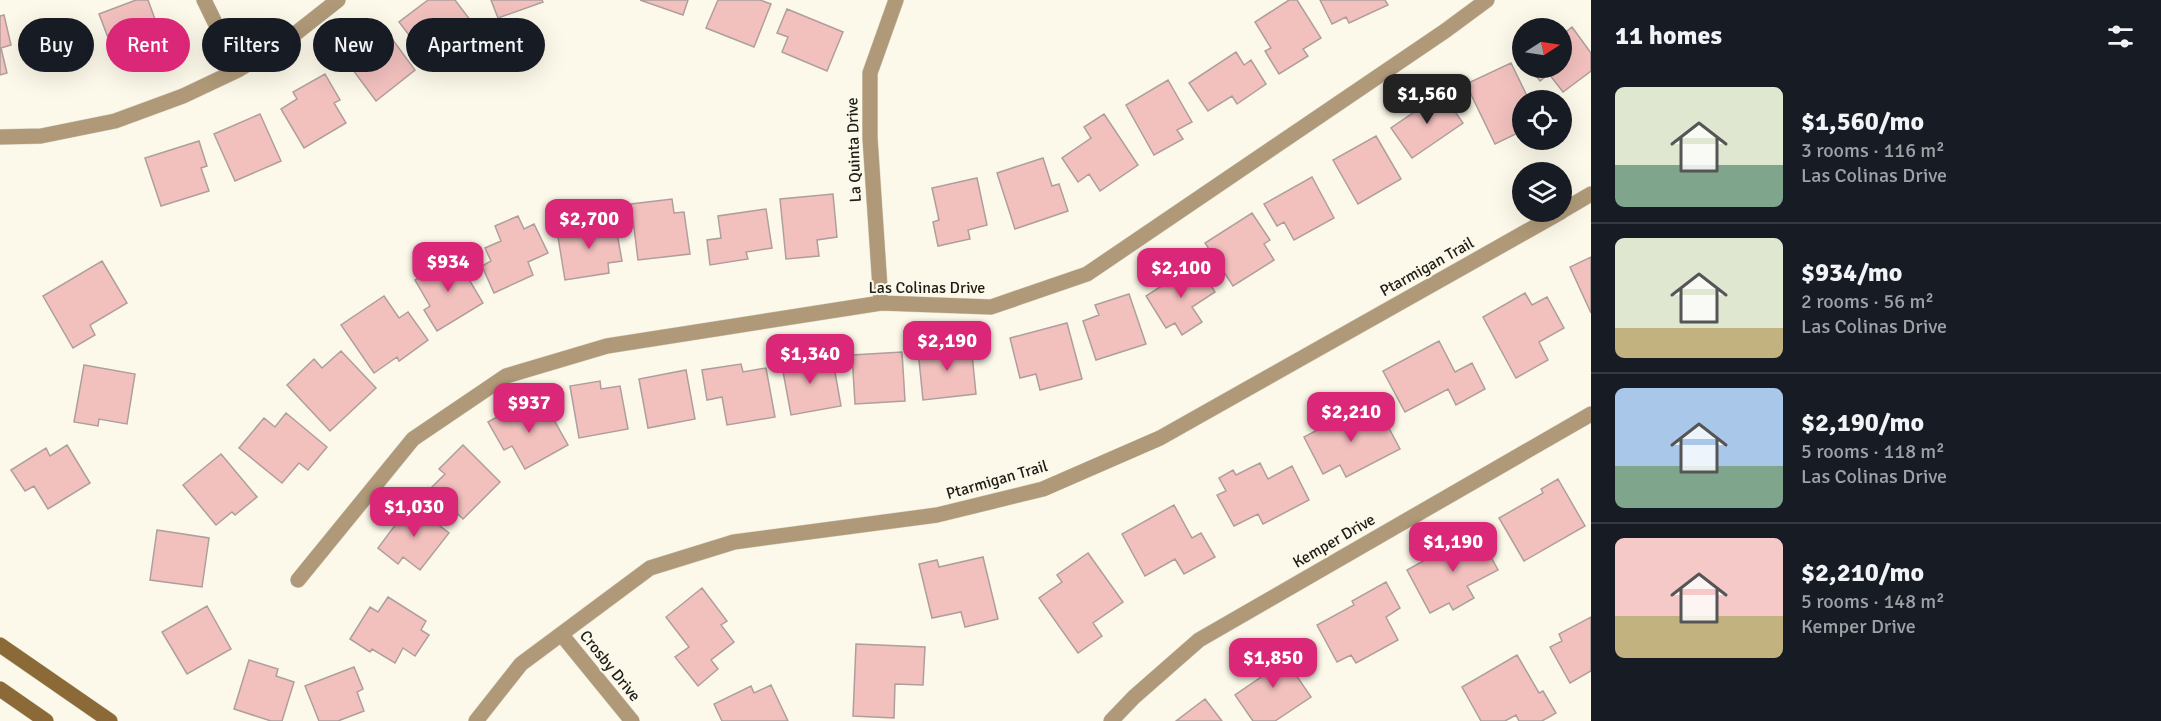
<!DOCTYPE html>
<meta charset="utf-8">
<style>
body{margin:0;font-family:Signika,sans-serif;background:#20242c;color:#f1f3f6;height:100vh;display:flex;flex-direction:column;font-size:22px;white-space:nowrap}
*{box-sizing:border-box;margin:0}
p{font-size:20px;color:#9ea1a6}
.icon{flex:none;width:33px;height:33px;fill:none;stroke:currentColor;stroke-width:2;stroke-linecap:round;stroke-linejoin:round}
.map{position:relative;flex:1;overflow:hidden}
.drawer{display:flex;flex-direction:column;background:#171b24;width:570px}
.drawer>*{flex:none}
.hud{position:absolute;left:18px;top:18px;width:570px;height:54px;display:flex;gap:12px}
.needle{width:39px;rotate:78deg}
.tools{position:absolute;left:1512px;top:18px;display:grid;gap:12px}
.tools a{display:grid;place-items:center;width:60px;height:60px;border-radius:50%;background:#171b24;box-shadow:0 6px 24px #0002;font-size:30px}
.price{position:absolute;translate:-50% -51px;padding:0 14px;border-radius:12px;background:#db2777;color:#fff;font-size:20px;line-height:39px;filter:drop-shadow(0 2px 3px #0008)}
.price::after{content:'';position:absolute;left:50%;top:36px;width:18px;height:14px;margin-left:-9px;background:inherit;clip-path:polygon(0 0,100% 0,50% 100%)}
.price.selected{background:#222;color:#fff}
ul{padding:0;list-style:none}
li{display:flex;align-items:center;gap:18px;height:150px;padding:0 24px}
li+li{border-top:2px solid #363941}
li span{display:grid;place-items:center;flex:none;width:168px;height:120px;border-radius:9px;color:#555}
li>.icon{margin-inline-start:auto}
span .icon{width:72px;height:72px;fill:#fffc;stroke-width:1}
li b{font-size:26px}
h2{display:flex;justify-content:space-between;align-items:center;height:72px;padding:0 24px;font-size:26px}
.tag{padding:0 21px;border-radius:27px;background:#171b24;box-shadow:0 6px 24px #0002;font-size:21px;line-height:54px}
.tag.selected{background:#db2777;color:#fff}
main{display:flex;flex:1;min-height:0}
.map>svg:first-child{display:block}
</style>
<main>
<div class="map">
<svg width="1591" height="721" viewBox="0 0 1591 721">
<rect width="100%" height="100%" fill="#fcf9ea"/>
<!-- building -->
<path fill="#f2c1be" stroke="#af9e9d" stroke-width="1.5" d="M136,0H148L164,44L117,61L99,14Z
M428,0H455L477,29L437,59L422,38L415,43L399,22Z
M491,0H542L543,2L498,18Z
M640,0H688L683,15Z
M718,0H760L771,4L754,47L706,28Z
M1289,0H1297L1321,38L1303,49L1308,56L1279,74L1265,51L1271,48L1255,22Z
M1320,0H1385L1388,5L1349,23L1346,17L1332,24Z
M787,9L843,32L827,71L782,52L788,37L777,33Z
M4,15L11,45L1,48L7,73L0,75V16Z
M1572,27L1591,53V71L1563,92L1549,74L1540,81L1530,68H1562V35Z
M387,32L415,70L376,101L347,62Z
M1236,52L1244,65L1251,60L1266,84L1237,104L1232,96L1208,111L1189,83Z
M1511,63L1529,100H1522V111L1514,115L1522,131L1495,144L1466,84Z
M325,74L340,100L334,103L346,123L304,148L281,109L297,99L293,92Z
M1168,80L1192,122L1177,130L1183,139L1154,155L1126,105Z
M1442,93L1463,123L1412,158L1391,128Z
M260,114L281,161L235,181L214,134Z
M1104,114L1138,165L1100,191L1089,174L1078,182L1062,158L1091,138L1084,127Z
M1376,136L1401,179L1358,204L1333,160Z
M199,141L207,166L201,168L209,191L161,206L145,158Z
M1043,158L1052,186L1059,184L1068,211L1015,229L997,173Z
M1312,177L1334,218L1294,240L1284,222L1277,226L1264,204Z
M977,178L987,225L968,230L970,239L938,246L933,222L939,220L932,188Z
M833,194L837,237L817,240L819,256L786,259L780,199Z
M672,199L674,213L684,212L690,254L638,260L631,204Z
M766,209L772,248L746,252L748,259L710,265L707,240L721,238L718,216Z
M1252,213L1270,240L1264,244L1274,260L1233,286L1205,243Z
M518,216L524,229L534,224L548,253L528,262L533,275L494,293L482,266L491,261L485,248L501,241L495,226Z
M615,222L622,261L608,263L609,273L565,280L557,231Z
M455,256L483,303L437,331L424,310L430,306L415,280Z
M1591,257V313L1570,267Z
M102,261L127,303L90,325L95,335L73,348L43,296Z
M1197,263L1215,292L1192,307L1202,322L1182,335L1175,323L1166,328L1146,296Z
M1525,293L1532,305L1547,297L1564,328L1539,342L1548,360L1516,378L1483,317Z
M1129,294L1146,344L1096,360L1083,321L1099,315L1095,305Z
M384,296L399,318L408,312L428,340L399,361L397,357L374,373L341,325Z
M1067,323L1082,379L1040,390L1036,374L1020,378L1010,338Z
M1439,341L1455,372L1472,363L1485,389L1456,405L1448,389L1405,412L1383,371Z
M971,344L976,394L923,400L918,350Z
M341,351L376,388L330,431L287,385L314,359L322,368Z
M902,352L905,401L855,404L852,355Z
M815,356L817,364L833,361L841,406L791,415L781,361Z
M741,364L743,372L766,368L775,417L727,425L722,397L707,400L702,370Z
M84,365L135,374L127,424L99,419L98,426L74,422Z
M686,370L695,419L648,428L639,379Z
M600,381L601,389L620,386L628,429L579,438L570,386Z
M520,404L526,417L546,406L568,445L525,469L512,446L504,450L488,422Z
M1361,407L1370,425L1383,417L1400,449L1346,477L1340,465L1323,474L1304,437Z
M286,413L327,447L308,470L299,463L282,483L239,448L264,418L275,427Z
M67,445L90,483L48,509L34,486L25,491L11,470L46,448L50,456Z
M463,445L500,482L463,519L431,488L445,474L439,469Z
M221,454L257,497L235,515L232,512L216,525L183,485Z
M1260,463L1268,479L1292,466L1309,500L1263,524L1258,514L1234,526L1217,495L1226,491L1219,478L1233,470L1236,475Z
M1558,479L1585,526L1524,561L1499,518L1543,493L1541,489Z
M411,504L449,533L420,570L403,557L398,564L378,548Z
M1174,505L1192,538L1201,533L1215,557L1184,574L1175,559L1145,576L1122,534Z
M157,530L209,538L202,587L150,580Z
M1477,531L1498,570L1467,586L1474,598L1453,610L1449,603L1430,613L1407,570Z
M1088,553L1123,602L1093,623L1102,636L1078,653L1039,598L1062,582L1057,575Z
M983,557L998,619L965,627L961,612L932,618L919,564L937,560L939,567Z
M1386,582L1400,608L1386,617L1398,640L1356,663L1351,655L1337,662L1317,625L1354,605L1352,601Z
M702,588L727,621L721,625L734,642L711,660L718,669L698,686L675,657L689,647L666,617Z
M388,597L426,621L421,630L429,635L415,656L403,648L395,663L372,649L370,652L350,639L370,607L378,612Z
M207,606L231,649L187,674L162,632Z
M1591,617V671L1570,683L1550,647L1562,641L1559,634Z
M856,644L925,647L923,685L895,684L894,718L853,716Z
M1277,647L1311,697L1275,721H1253L1235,695L1261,677L1252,664Z
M1517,655L1539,693L1543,691L1556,713L1542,721H1519L1516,715L1505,721H1481L1462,687Z
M249,660L278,669L276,676L294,682L282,721H271L234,709Z
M354,667L363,689L357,692L364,711L338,721H319L305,686Z
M771,685L788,721H722L714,704L751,686L754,693Z
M1205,699L1222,721H1176Z"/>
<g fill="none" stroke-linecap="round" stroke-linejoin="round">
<!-- street casing -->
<g stroke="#d8d6c8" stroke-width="16">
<path id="street" d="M204,0L238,70
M0,137L41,136L115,121L183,96L238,70L286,41L338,0
M1562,211L1591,194
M881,303L870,138V73L896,0
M298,580L413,439L506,376L607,346L881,303L991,307L1087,274L1445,31L1487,0
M561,634L632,721
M476,721L521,664L650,568L734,542L937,515L1043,489L1160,438L1561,212
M1111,721L1134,697L1199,640L1591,414"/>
</g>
<!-- secondary casing -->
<g stroke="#d8d6c8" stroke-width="16">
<path id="secondary" d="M0,645L110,721
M0,689L46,721"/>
</g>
<!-- street -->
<use href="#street" stroke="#af9978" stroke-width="15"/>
<!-- secondary -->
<use href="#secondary" stroke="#8b6a38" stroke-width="15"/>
</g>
<g text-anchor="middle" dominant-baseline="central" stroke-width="4.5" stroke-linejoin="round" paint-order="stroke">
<!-- street labels -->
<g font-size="16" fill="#1e1d18" stroke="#fcf9ea">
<text transform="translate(854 150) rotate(-92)">La Quinta Drive</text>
<text transform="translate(1427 267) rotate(-29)">Ptarmigan Trail</text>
<text x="927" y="288">Las Colinas Drive</text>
<text transform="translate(997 480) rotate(-16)">Ptarmigan Trail</text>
<text transform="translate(1334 541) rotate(-30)">Kemper Drive</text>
<text transform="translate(610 666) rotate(51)">Crosby Drive</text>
</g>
</g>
</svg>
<div class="tools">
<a><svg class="needle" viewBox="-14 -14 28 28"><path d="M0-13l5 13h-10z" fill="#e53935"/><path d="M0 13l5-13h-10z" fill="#9ea1a6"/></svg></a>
<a><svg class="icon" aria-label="locate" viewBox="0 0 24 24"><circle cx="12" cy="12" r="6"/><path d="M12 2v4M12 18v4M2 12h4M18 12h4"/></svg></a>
<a><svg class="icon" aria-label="layers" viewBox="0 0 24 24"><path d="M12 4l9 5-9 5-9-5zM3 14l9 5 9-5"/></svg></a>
</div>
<b class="price selected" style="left:1427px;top:125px">$1,560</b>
<b class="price" style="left:589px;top:250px">$2,700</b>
<b class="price" style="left:448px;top:293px">$934</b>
<b class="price" style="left:1181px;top:299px">$2,100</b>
<b class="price" style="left:947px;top:372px">$2,190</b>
<b class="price" style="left:810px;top:385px">$1,340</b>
<b class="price" style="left:529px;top:434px">$937</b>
<b class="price" style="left:1351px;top:443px">$2,210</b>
<b class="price" style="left:414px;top:538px">$1,030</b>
<b class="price" style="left:1453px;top:573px">$1,190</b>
<b class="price" style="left:1273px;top:689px">$1,850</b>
<div class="hud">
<a class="tag">Buy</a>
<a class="tag selected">Rent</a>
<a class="tag">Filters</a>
<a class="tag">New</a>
<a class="tag">Apartment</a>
</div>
</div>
<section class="drawer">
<h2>11 homes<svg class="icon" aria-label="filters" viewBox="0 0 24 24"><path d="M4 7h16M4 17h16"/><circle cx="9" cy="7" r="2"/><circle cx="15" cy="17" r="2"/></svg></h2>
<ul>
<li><span style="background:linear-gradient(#dfe7d0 65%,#7fa58c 0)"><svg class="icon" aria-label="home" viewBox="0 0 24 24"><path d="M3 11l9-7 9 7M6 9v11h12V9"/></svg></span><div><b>$1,560/mo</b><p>3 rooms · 116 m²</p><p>Las Colinas Drive</p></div></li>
<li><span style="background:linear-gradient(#dfe7d0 75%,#c2b280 0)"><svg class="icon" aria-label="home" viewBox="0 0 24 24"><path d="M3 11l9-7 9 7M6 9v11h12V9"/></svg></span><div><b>$934/mo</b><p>2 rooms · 56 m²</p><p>Las Colinas Drive</p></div></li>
<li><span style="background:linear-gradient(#a9c7e8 65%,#7fa58c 0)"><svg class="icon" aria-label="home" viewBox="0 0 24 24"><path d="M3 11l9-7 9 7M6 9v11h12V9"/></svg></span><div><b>$2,190/mo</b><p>5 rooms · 118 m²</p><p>Las Colinas Drive</p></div></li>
<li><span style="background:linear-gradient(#f6c9c9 65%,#c2b280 0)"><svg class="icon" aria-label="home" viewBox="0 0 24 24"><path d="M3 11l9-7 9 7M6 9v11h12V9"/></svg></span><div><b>$2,210/mo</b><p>5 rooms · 148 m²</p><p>Kemper Drive</p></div></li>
</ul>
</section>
</main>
